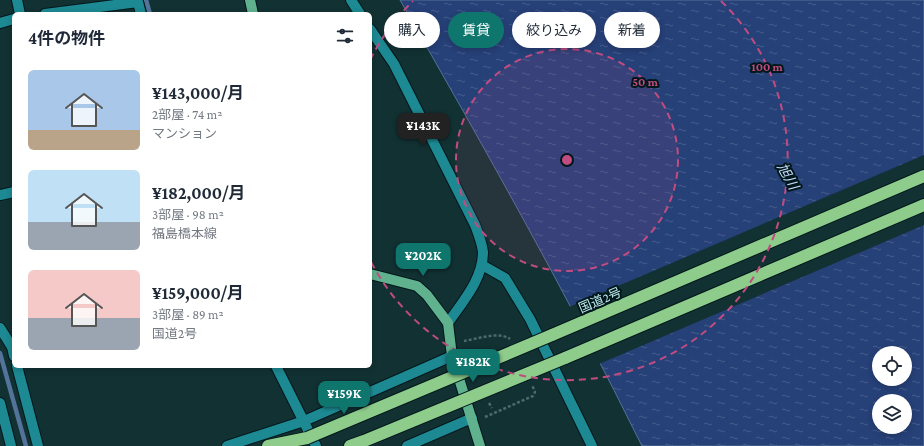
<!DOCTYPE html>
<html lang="ja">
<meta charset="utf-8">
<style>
body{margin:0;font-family:"Crimson Pro","Noto Sans JP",serif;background:#f2f2f3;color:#1f2937;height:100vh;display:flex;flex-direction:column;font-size:15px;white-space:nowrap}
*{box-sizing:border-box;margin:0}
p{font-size:13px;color:#747a83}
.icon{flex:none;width:22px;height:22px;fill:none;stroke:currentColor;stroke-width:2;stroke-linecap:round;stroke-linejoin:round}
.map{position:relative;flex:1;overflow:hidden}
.panel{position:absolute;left:12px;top:12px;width:360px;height:356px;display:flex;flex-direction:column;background:#fff;border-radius:6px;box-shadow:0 2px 6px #0003}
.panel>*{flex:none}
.banner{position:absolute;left:384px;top:12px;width:380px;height:36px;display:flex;gap:8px}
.controls{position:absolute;left:872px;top:346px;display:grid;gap:8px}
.controls a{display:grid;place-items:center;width:40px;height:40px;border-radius:50%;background:#fff;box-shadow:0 2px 6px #0003;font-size:20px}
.price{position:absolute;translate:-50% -34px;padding:0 9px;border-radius:8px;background:#0f766e;color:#fff;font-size:13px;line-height:26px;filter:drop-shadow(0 1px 2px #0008)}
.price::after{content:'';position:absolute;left:50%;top:24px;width:12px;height:9px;margin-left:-6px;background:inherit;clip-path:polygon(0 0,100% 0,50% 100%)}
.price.selected{background:#222;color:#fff}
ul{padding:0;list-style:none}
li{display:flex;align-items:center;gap:12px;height:100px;padding:0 16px}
li span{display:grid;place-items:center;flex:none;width:112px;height:80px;border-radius:6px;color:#555}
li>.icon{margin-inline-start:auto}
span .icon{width:48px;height:48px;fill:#fffc;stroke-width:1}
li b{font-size:17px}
h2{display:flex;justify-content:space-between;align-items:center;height:48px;padding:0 16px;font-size:17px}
.pill{padding:0 14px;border-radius:18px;background:#fff;box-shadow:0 2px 6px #0003;font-size:14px;line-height:36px}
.pill.selected{background:#0f766e;color:#fff}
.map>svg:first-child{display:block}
</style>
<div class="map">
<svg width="924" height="446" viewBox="0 0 924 446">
<defs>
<pattern id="water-ripples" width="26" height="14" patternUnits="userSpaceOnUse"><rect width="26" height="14" fill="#264078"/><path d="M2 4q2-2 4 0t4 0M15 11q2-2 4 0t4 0" fill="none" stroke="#445c8c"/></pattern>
</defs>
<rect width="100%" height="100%" fill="#123133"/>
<!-- water -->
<path fill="url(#water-ripples)" stroke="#53739b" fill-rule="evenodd" d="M400,0H924V446H642C567,294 484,147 400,0ZM879,353H905V379H879ZM879,401H905V427H879Z"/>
<!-- pier -->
<path fill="#123133" d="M924,155V225L599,364L569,307Z"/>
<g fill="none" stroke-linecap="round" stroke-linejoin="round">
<!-- stream -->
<path stroke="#53739b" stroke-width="4.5" d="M146,0L150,14
M0,353L26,446"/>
<!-- minor casing -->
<g stroke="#00181b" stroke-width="12">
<path id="minor" d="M17,0L20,14
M351,0L360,14
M45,14L138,2L141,14
M0,23L14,19
M370,29L394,64L475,225C478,233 482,243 483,252C483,279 463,301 448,323
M0,195L14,192
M482,265L505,278L530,319L592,446
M0,328L12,347L14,356
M17,366L38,446
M276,366L316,446
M0,403L11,446
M227,446L304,421L452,356
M407,446L472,418"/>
</g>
<!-- major casing -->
<g stroke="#00181b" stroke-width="12">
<path id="major" d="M250,0L253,14
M370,274L417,286L427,295L448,323L452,356L480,446"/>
</g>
<!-- highway casing -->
<g stroke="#00181b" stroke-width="14">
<path id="highway" d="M552,335L924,176
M565,358L924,205
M268,446L307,438
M350,446L364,441"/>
</g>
<!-- path -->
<path stroke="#486b6e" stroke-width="2.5" stroke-dasharray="3 2" stroke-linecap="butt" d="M464,341C477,339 499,331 510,339
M489,403L492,408
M485,417L533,396L535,392L532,385"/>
<!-- minor -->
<use href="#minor" stroke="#1d8992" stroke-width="10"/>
<!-- major -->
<use href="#major" stroke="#60b18e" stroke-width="10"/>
<!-- highway -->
<use href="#highway" stroke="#8dcc8b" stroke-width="12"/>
<!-- highway-bridge casing -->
<g stroke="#00181b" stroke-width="14" stroke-linecap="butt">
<path id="highway-bridge" d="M307,438L552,335
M364,441L565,358"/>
</g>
<!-- highway-bridge -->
<use href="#highway-bridge" stroke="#8dcc8b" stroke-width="12"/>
</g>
<!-- distance rings -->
<circle cx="567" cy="160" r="111" fill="#c14c80" fill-opacity=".12"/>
<g fill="none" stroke="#c14c80" stroke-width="2" stroke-dasharray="7 5">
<circle cx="567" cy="160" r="111"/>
<path d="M370 60A221 221 0 0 1 413 1M721 1A221 221 0 1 1 370 260"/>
</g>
<g text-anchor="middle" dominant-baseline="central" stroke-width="4" stroke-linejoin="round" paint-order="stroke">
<!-- street labels -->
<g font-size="13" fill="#bde9ed" stroke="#00181b">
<text transform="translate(600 300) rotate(-23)">国道2号</text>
</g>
<!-- water labels -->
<g font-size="14" font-style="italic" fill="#c8dafd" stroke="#00181b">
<text transform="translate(788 176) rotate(61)">旭川</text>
</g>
</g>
<circle cx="567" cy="160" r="6" fill="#c14c80" stroke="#00181b" stroke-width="2"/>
<g font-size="12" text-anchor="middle" font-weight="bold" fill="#c14c80" stroke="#00181b" stroke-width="4" stroke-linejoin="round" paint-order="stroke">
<text x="767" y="71">100 m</text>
<text x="645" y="86">50 m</text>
</g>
</svg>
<div class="controls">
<a><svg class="icon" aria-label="locate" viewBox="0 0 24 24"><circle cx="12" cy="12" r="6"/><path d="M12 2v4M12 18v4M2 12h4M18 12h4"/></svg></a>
<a><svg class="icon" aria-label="layers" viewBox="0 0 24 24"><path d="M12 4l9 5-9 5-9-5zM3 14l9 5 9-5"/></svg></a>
</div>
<b class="price selected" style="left:423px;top:147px">¥143K</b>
<b class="price" style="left:423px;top:277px">¥202K</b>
<b class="price" style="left:473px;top:383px">¥182K</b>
<b class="price" style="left:344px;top:415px">¥159K</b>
<div class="banner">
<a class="pill">購入</a>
<a class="pill selected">賃貸</a>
<a class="pill">絞り込み</a>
<a class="pill">新着</a>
</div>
<section class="panel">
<h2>4件の物件<svg class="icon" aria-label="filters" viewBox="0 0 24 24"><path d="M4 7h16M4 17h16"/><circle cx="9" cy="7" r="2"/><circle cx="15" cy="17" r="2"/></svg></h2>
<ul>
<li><span style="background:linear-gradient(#a9c7e8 75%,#b9a48a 0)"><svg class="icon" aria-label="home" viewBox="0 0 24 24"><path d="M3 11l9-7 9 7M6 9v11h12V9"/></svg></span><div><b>¥143,000/月</b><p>2部屋 · 74 m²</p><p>マンション</p></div></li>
<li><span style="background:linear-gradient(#bfe0f5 65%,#9aa5b1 0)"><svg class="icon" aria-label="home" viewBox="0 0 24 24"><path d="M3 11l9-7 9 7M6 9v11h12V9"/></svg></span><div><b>¥182,000/月</b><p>3部屋 · 98 m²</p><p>福島橋本線</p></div></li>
<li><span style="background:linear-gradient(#f6c9c9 60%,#9aa5b1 0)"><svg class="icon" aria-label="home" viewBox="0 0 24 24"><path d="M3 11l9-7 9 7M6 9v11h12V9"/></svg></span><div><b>¥159,000/月</b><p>3部屋 · 89 m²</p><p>国道2号</p></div></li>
</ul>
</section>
</div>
